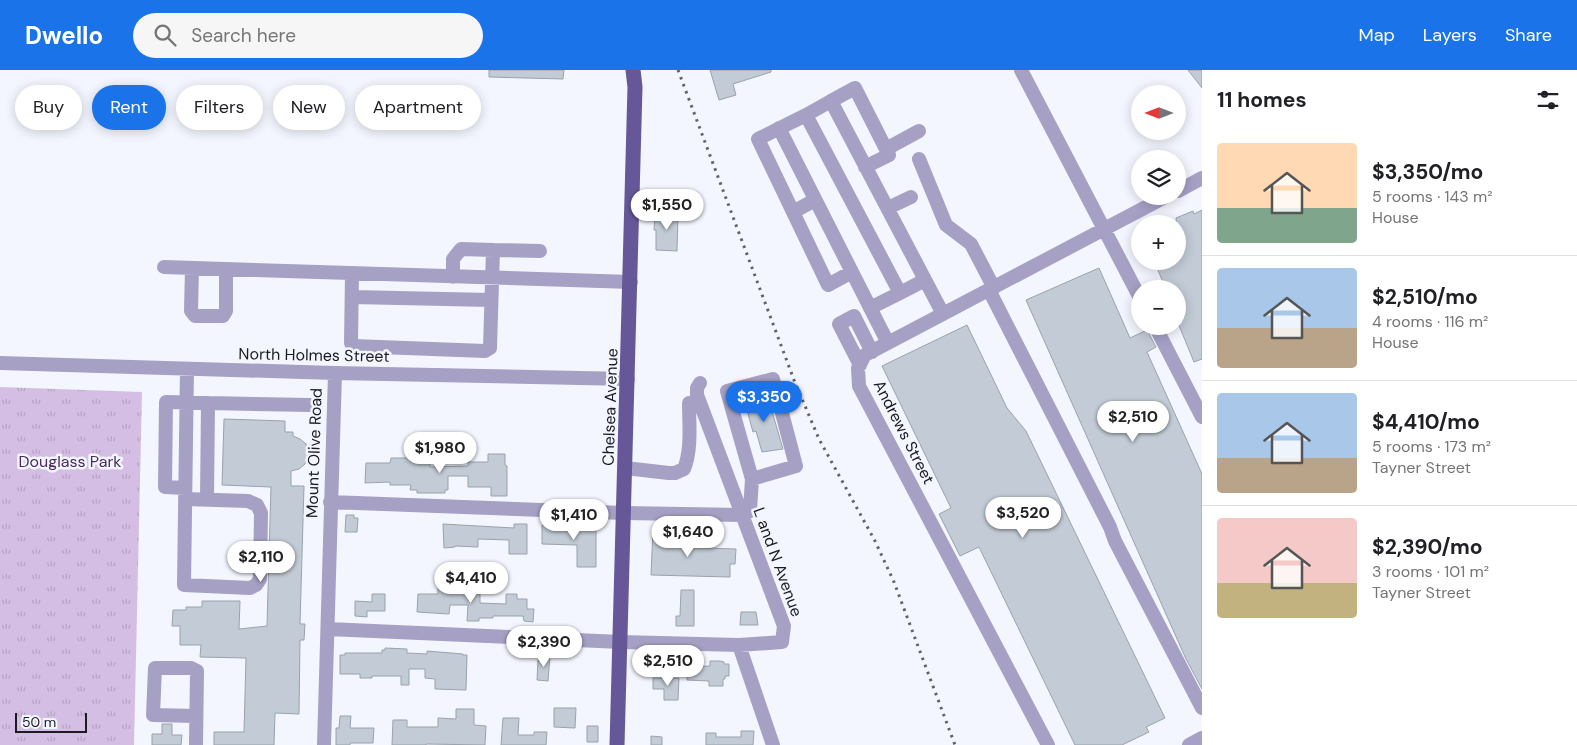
<!DOCTYPE html>
<meta charset="utf-8">
<style>
body{margin:0;font-family:"DM Sans",sans-serif;background:#f6f6f6;color:#202124;height:100vh;display:flex;flex-direction:column;font-size:19px;white-space:nowrap}
*{box-sizing:border-box;margin:0}
p{font-size:16px;color:#757577}
.icon{flex:none;width:28px;height:28px;fill:none;stroke:currentColor;stroke-width:2;stroke-linecap:round;stroke-linejoin:round}
.map{position:relative;flex:1;overflow:hidden}
.drawer{display:flex;flex-direction:column;background:#fff;width:375px}
.drawer>*{flex:none}
.top-card{position:absolute;left:15px;top:15px;width:475px;height:45px;display:flex;gap:10px}
.needle{width:32px;rotate:270deg}
.controls{position:absolute;left:1131px;top:15px;display:grid;gap:10px}
.controls a{display:grid;place-items:center;width:55px;height:55px;border-radius:50%;background:#fff;box-shadow:0 2px 12px #0003;font-size:25px}
.scale{position:absolute;left:15px;bottom:12px;width:72px;box-sizing:border-box;padding-left:5px;border:2px solid #1a1c20;border-top:0;font-size:14px;line-height:18px;white-space:nowrap;color:#1a1c20;-webkit-text-stroke:4px #f3f6fe;paint-order:stroke}
.price{position:absolute;translate:-50% -42px;padding:0 11px;border-radius:18px;background:#fff;color:#222;font-size:16px;line-height:32px;filter:drop-shadow(0 1px 2px #0008)}
.price::after{content:'';position:absolute;left:50%;top:30px;width:15px;height:11px;margin-left:-8px;background:inherit;clip-path:polygon(0 0,100% 0,50% 100%)}
.price.current{background:#1a73e8;color:#fff}
ul{padding:0;list-style:none}
li{display:flex;align-items:center;gap:15px;height:125px;padding:0 15px}
li+li{border-top:1px solid #e0e0e0}
li span{display:grid;place-items:center;flex:none;width:140px;height:100px;border-radius:5px;color:#555}
li>.icon{margin-inline-start:auto}
span .icon{width:60px;height:60px;fill:#fffc;stroke-width:1}
li b{font-size:21px}
h2{display:flex;justify-content:space-between;align-items:center;height:60px;padding:0 15px;font-size:21px}
.tag{padding:0 18px;border-radius:22px;background:#fff;box-shadow:0 2px 12px #0003;font-size:18px;line-height:45px}
.tag.current{background:#1a73e8;color:#fff}
header{display:flex;align-items:center;gap:30px;box-sizing:border-box;height:70px;padding:0 25px;background:#1a73e8;color:#fff}
header strong{font-size:24px}
nav{display:flex;gap:28px;margin-inline-start:auto;font-size:18px}
.search{width:350px;height:45px;background:#f6f6f6;display:flex;align-items:center;gap:12px;box-sizing:border-box;padding:0 18px;border-radius:28px;color:#757577;font-size:19px}
main{display:flex;flex:1;min-height:0}
.map>svg:first-child{display:block}
</style>
<header>
<strong>Dwello</strong>
<div class="search"><svg class="icon" aria-label="search" viewBox="0 0 24 24"><circle cx="10" cy="10" r="6"/><path d="M15 15l6 6"/></svg>Search here</div>
<nav><a>Map</a><a>Layers</a><a>Share</a></nav>
</header>
<main>
<div class="map">
<svg width="1202" height="675" viewBox="0 0 1202 675">
<defs>
<pattern id="park-tufts" width="24" height="20" patternUnits="userSpaceOnUse" patternTransform="scale(1.25)"><rect width="24" height="20" fill="#d5bee3"/><path d="M3 7l-1-3M5 7V3M7 7l1-3M15 17l-1-3M17 17v-4M19 17l1-3" fill="none" stroke="#b6a3c2"/></pattern>
</defs>
<rect width="100%" height="100%" fill="#f3f6fe"/>
<!-- park -->
<path fill="url(#park-tufts)" d="M0,317L142,322L134,675H0Z"/>
<!-- building -->
<path fill="#c2cbd6" stroke="#99a2ad" d="M489,0H564L563,9L489,7Z
M710,0H771V2L733,14L736,25L719,30Z
M1188,0H1202V18Z
M1202,140V289L1194,292L1178,253V219H1166L1154,191H1178L1176,148L1193,141L1194,144Z
M657,142L678,143L677,181L656,180V160H654L655,147L657,148Z
M1099,198L1130,268L1147,260L1156,277L1147,282L1202,404V619L1186,589L1026,230Z
M967,255L1007,338L1026,361L1165,648L1146,657L1149,662L1122,675H1075L979,477L960,486L939,444L951,438L882,296Z
M767,324L783,379L762,382L756,361L753,362L744,329Z
M224,349L285,351V362H293V366L300,369L306,374L308,381V388L305,394L299,399L291,401V416H304L300,554H305L304,570H300L299,644L275,643L274,675H214V662H244L246,588L200,587L201,575H180V556H172L173,540H186V537H202V531H240L239,559L267,556L271,417L222,415Z
M411,383L424,384V391H430V397L468,396V392H488V384H505V395L507,396V426H491V417H468V406H448V420H445V423H417V420H410L411,415H390V412L365,413L366,393H390L391,388H411Z
M346,445H354V448H358L357,462H345Z
M443,454L514,458V454H527V484H509V470L478,469V477L455,476V477L444,478Z
M542,455H596V497H577V475L542,474Z
M653,460L676,461L675,477L736,479L735,494H730V507L651,505Z
M438,510H458V522L480,524V533L506,534V524H517V529H527V539H534L533,552L524,551L523,546H493V548H479V551H467L468,535H450L449,544L417,542L418,524H438Z
M681,520H694V556H676V546H680Z
M372,524H385V541H367V547L355,546V531L372,532Z
M741,542H756L758,555H740Z
M385,578L407,579V583L427,584V581L463,584V585H467L466,620L435,619V609L425,608V599H409V615H401V606H372V608H360V604H340V585H345V583H382V580H385Z
M542,585H550L548,611L537,610L538,590H541Z
M710,591H720L724,592V594H729V606H725V609H723V616H709V611L687,610V597L710,596Z
M653,608H679L678,630H664V619H653Z
M554,638H576L575,658L554,657Z
M456,639H474V655L486,656L485,675L426,674V675H392L393,650H407V657H438V648L456,649Z
M340,646H351L350,658H374L373,673H350V675H336V658H339Z
M503,648H519L518,665H534V662H547L546,675H501Z
M162,654H172V665H182L181,675H152V664H162Z
M587,656H598V672H587Z
M741,661H754L753,675H706V663H716V667H741Z
M651,666L662,667V675H651Z"/>
<g fill="none" stroke-linecap="round" stroke-linejoin="round">
<!-- minor -->
<path stroke="#a6a0c5" stroke-width="14" d="M1021,0L1140,228
M806,45L831,31
M779,58L888,273
M886,79L919,61
M919,89L946,155L971,174L994,218
M865,97L889,85L855,18L831,31L943,244
M1178,121L1202,108
M888,138L911,127
M793,142L815,130
M164,197L631,212
M192,198L191,241L195,246H223L226,241V200
M852,202L828,215L758,69L806,45L900,223L870,238
M352,204L351,273L353,276L485,281L490,278L493,180L540,181
M453,207V189L461,179L493,180
M989,220L1110,457L1115,471L1202,638
M900,223L925,210
M352,227L491,230
M1155,256L1202,347
M0,293L335,303L628,309
M860,295L839,254L854,246L872,282
M208,333L310,335
M625,398L669,403H675L684,399C692,379 689,354 689,333
M185,418L165,417L166,332L208,333L207,429
M185,429L248,431L257,435L261,443L260,509L256,515L250,518L184,515C185,443 186,371 187,299
M330,432L624,443L742,445L750,441L752,409L727,321L773,309L796,396L752,409
M328,559L621,572L739,575L782,572L784,556L697,325V318L700,313
M739,575L773,675
M196,675L197,601L191,598H155L153,645L196,646
M324,675L335,303
M1048,675L859,316L858,298L865,285L1167,126
M1189,675L1202,668"/>
<!-- major -->
<path stroke="#665798" stroke-width="15" d="M617,675L635,17L633,0"/>
<!-- rail -->
<path stroke="#606368" stroke-width="3" stroke-dasharray="2.5 5" stroke-linecap="butt" d="M678,0L794,310L819,369L875,471L894,512L955,675"/>
</g>
<g text-anchor="middle" dominant-baseline="central" stroke-width="5" stroke-linejoin="round" paint-order="stroke">
<!-- street labels -->
<g font-size="16" fill="#1a1c20" stroke="#f3f6fe">
<text transform="translate(314 285) rotate(1)">North Holmes Street</text>
<text transform="translate(610 337) rotate(-88)">Chelsea Avenue</text>
<text transform="translate(904 362) rotate(63)">Andrews Street</text>
<text transform="translate(314 383) rotate(-88)">Mount Olive Road</text>
<text transform="translate(778 492) rotate(70)">L and N Avenue</text>
</g>
<!-- park labels -->
<g font-size="16" fill="#4b2c5d" stroke="#f3f6fe">
<text x="70" y="391">Douglass Park</text>
</g>
</g>
</svg>
<div class="controls">
<a><svg class="needle" viewBox="-14 -14 28 28"><path d="M0-13l5 13h-10z" fill="#e53935"/><path d="M0 13l5-13h-10z" fill="#757577"/></svg></a>
<a><svg class="icon" aria-label="layers" viewBox="0 0 24 24"><path d="M12 4l9 5-9 5-9-5zM3 14l9 5 9-5"/></svg></a>
<a>+</a>
<a>−</a>
</div>
<div class="scale">50 m</div>
<b class="price" style="left:667px;top:161px">$1,550</b>
<b class="price current" style="left:764px;top:353px">$3,350</b>
<b class="price" style="left:1133px;top:373px">$2,510</b>
<b class="price" style="left:440px;top:404px">$1,980</b>
<b class="price" style="left:1023px;top:469px">$3,520</b>
<b class="price" style="left:574px;top:471px">$1,410</b>
<b class="price" style="left:688px;top:488px">$1,640</b>
<b class="price" style="left:261px;top:513px">$2,110</b>
<b class="price" style="left:471px;top:534px">$4,410</b>
<b class="price" style="left:544px;top:598px">$2,390</b>
<b class="price" style="left:668px;top:617px">$2,510</b>
<div class="top-card">
<a class="tag">Buy</a>
<a class="tag current">Rent</a>
<a class="tag">Filters</a>
<a class="tag">New</a>
<a class="tag">Apartment</a>
</div>
</div>
<section class="drawer">
<h2>11 homes<svg class="icon" aria-label="filters" viewBox="0 0 24 24"><path d="M4 7h16M4 17h16"/><circle cx="9" cy="7" r="2"/><circle cx="15" cy="17" r="2"/></svg></h2>
<ul>
<li><span style="background:linear-gradient(#ffd9b3 65%,#7fa58c 0)"><svg class="icon" aria-label="home" viewBox="0 0 24 24"><path d="M3 11l9-7 9 7M6 9v11h12V9"/></svg></span><div><b>$3,350/mo</b><p>5 rooms · 143 m²</p><p>House</p></div></li>
<li><span style="background:linear-gradient(#a9c7e8 60%,#b9a48a 0)"><svg class="icon" aria-label="home" viewBox="0 0 24 24"><path d="M3 11l9-7 9 7M6 9v11h12V9"/></svg></span><div><b>$2,510/mo</b><p>4 rooms · 116 m²</p><p>House</p></div></li>
<li><span style="background:linear-gradient(#a9c7e8 65%,#b9a48a 0)"><svg class="icon" aria-label="home" viewBox="0 0 24 24"><path d="M3 11l9-7 9 7M6 9v11h12V9"/></svg></span><div><b>$4,410/mo</b><p>5 rooms · 173 m²</p><p>Tayner Street</p></div></li>
<li><span style="background:linear-gradient(#f6c9c9 65%,#c2b280 0)"><svg class="icon" aria-label="home" viewBox="0 0 24 24"><path d="M3 11l9-7 9 7M6 9v11h12V9"/></svg></span><div><b>$2,390/mo</b><p>3 rooms · 101 m²</p><p>Tayner Street</p></div></li>
</ul>
</section>
</main>
